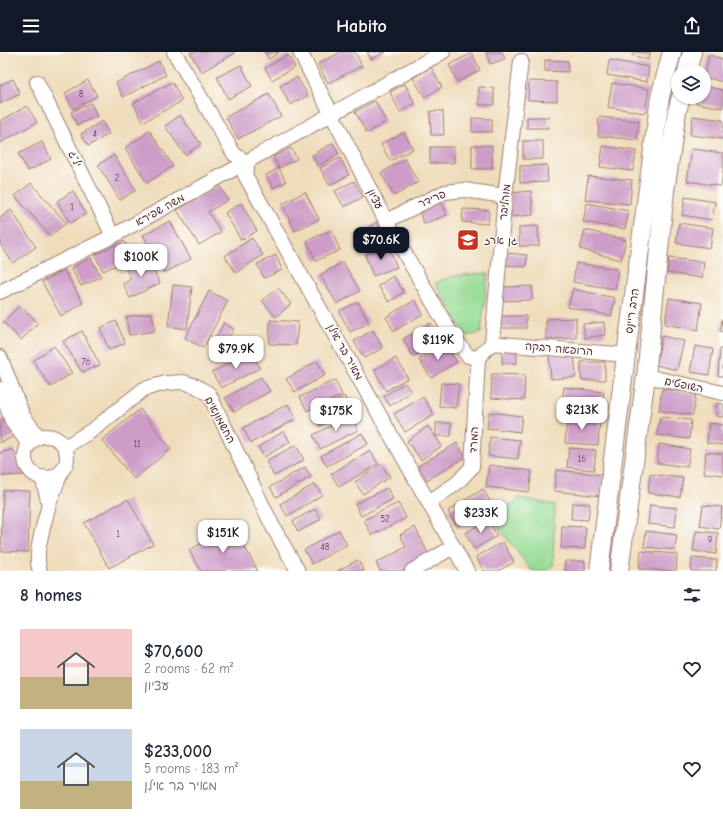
<!DOCTYPE html>
<meta charset="utf-8">
<style>
body{margin:0;font-family:"Comic Neue","Playpen Sans Hebrew",sans-serif;background:#f6f6f7;color:#1f2937;height:100vh;display:flex;flex-direction:column;font-size:15px;white-space:nowrap}
*{box-sizing:border-box;margin:0}
p{font-size:13px;color:#747a83}
.icon{flex:none;width:22px;height:22px;fill:none;stroke:currentColor;stroke-width:2;stroke-linecap:round;stroke-linejoin:round}
.map{position:relative;height:519px;overflow:hidden}
.sheet{display:flex;flex-direction:column;background:#fff;flex:1}
.sheet>*{flex:none}
.tools{position:absolute;left:671px;top:12px;display:grid;gap:8px}
.tools a{display:grid;place-items:center;width:40px;height:40px;border-radius:50%;background:#fff;box-shadow:0 1px 3px #0004;font-size:20px}
.price{position:absolute;translate:-50% -34px;padding:0 9px;border-radius:8px;background:#fff;color:#222;font-size:13px;line-height:26px;filter:drop-shadow(0 1px 2px #0008)}
.price::after{content:'';position:absolute;left:50%;top:24px;width:12px;height:9px;margin-left:-6px;background:inherit;clip-path:polygon(0 0,100% 0,50% 100%)}
.price.on{background:#111827;color:#fff}
ul{padding:0;list-style:none}
li{display:flex;align-items:center;gap:12px;height:100px;padding:0 20px}
li span{display:grid;place-items:center;flex:none;width:112px;height:80px;border-radius:0px;color:#555}
li>.icon{margin-inline-start:auto}
span .icon{width:48px;height:48px;fill:#fffc;stroke-width:1}
li b{font-size:17px}
h2{display:flex;justify-content:space-between;align-items:center;height:48px;padding:0 20px;font-size:17px}
header{display:flex;justify-content:space-between;align-items:center;height:52px;padding:0 20px;background:#111827;color:#fff;font-size:18px;font-weight:800}
.map>svg:first-child{display:block}
</style>
<header><svg class="icon" aria-label="menu" viewBox="0 0 24 24"><path d="M4 6h16M4 12h16M4 18h16"/></svg>Habito<svg class="icon" aria-label="share" viewBox="0 0 24 24"><path d="M12 15V3M7 8l5-5 5 5M5 13v7h14v-7"/></svg></header>
<div class="map">
<svg width="723" height="519" viewBox="0 0 723 519">
<rect width="100%" height="100%" fill="#fdfcf7"/>
<filter id="ink" filterUnits="userSpaceOnUse"><feTurbulence type="fractalNoise" baseFrequency=".025" numOctaves="2"/><feDisplacementMap in="SourceGraphic" scale="8" xChannelSelector="R" yChannelSelector="G"/><feConvolveMatrix kernelMatrix="1 2 1 2 8 2 1 2 1" color-interpolation-filters="sRGB"/></filter>
<filter id="wash" filterUnits="userSpaceOnUse"><feTurbulence type="fractalNoise" baseFrequency=".012" numOctaves="4" result="noise"/><feDisplacementMap in="SourceGraphic" scale="16" xChannelSelector="R" yChannelSelector="G"/><feGaussianBlur stdDeviation="0.9" result="paint"/><feColorMatrix in="noise" values="0 0 0 0 0 0 0 0 0 0 0 0 0 0 0 0 0 1.4 0 .05"/><feComposite in="paint" operator="in"/></filter>
<g filter="url(#wash)">
<rect width="100%" height="100%" fill="#efdcba"/>
<!-- green -->
<path fill="#98dc95" stroke="#717e60" d="M488,221L481,281L466,284L435,231L451,224Z
M520,446L555,453L553,514L546,519H532L491,466Z"/>
<g id="blocks">
<!-- building -->
<path fill="#cd9dc8" d="M190,0H234L235,1L201,20Z
M264,0H279L269,7Z
M341,0H355L362,14L328,31L318,12Z
M367,0H386L371,7Z
M486,0H502L505,7L490,12Z
M633,0H650L648,8L632,3Z
M472,1L480,18L458,30L449,13Z
M288,3L295,15L272,28L265,16Z
M709,3L723,7V30L704,25Z
M545,8L568,9V20L545,19Z
M609,8L649,15L647,30L607,23Z
M159,9L166,23L123,45L116,31Z
M241,13L252,34L228,47L217,25Z
M431,15L442,35L425,45L413,26Z
M297,25L308,44L290,53L280,34Z
M13,27L20,42L0,52V33Z
M88,28L97,44L73,57L65,41Z
M529,29L557,30V49L528,48Z
M172,30L182,49L143,70L133,51Z
M612,31L649,37L645,61L608,55Z
M405,32L415,52L400,60L390,40Z
M704,34L723,38V56L696,51L697,45H704Z
M479,35L494,36V53H479Z
M269,42L281,64L238,87L226,65Z
M375,49L386,70L367,81L355,60Z
M91,51L97,64L77,73L71,60Z
M27,54L37,70L0,91V69Z
M430,59H443L444,83H431Z
M180,63L201,92L185,103L165,74Z
M693,64L723,68V87L690,83Z
M527,65H549L548,76H527Z
M599,65L639,69L637,88L598,84Z
M472,66L492,67V80H472Z
M102,69L109,82L88,94L81,82Z
M150,79L173,114L147,131L125,96Z
M404,80L413,97L390,109L381,92Z
M523,89H543V107H523Z
M42,90L51,107L28,119L18,102Z
M333,91L339,102L318,114L312,103Z
M472,93H492V117H472Z
M603,94L636,99L633,119L600,115Z
M430,95H454V111H430Z
M291,96L297,107L279,116L273,105Z
M692,97L723,101V119L721,134L687,129Z
M114,103L136,138L120,148L98,113Z
M340,106L349,123L329,133L320,116Z
M405,107L418,130L394,144L381,121Z
M547,113L548,130L520,131V114Z
M279,116L286,130L273,136L266,123Z
M588,124L632,128L630,152L585,148Z
M354,129L363,145L344,155L335,139Z
M31,131L66,171L50,184L15,144Z
M219,133L228,148L208,160L221,180L199,193L177,158Z
M73,139L86,162L70,171L57,149Z
M531,139L533,163L512,165L510,141Z
M305,140L319,167L295,179L282,152Z
M685,145L715,150L712,168L682,163Z
M441,148L447,163L424,172L418,157Z
M241,151L257,179L241,188L225,161Z
M587,151L629,159L625,177L583,170Z
M463,157L489,158L488,172L462,170Z
M11,158L36,195L13,211L0,192V166Z
M170,169L191,207L164,221L143,183Z
M377,170L385,184L363,198L355,184Z
M679,171L713,176L710,196L676,191Z
M538,174L539,194H519V175Z
M331,178L340,198L316,209L307,189Z
M585,178L626,188L621,208L580,197Z
M252,186L263,203L236,221L225,204Z
M124,189L132,206L103,219L95,203Z
M388,194L397,215L373,224L365,203Z
M506,201L527,203L526,215L505,213Z
M276,203L282,218L264,226L257,212Z
M91,206L101,225L81,234L71,216Z
M147,206L160,231L130,246L123,232L131,227L126,217Z
M669,206L704,210L702,226L667,221Z
M343,210L360,239L337,252L320,223Z
M576,211L618,217L615,237L573,230Z
M64,218L83,251L61,264L42,230Z
M393,224L404,240L389,250L378,234Z
M173,233L192,235L187,277L168,274Z
M532,234V248L503,249V235Z
M278,236L291,252L276,265L262,249Z
M573,237L615,246L611,264L568,255Z
M209,239L228,249L203,296L185,286Z
M669,246L702,251L698,278L665,272Z
M415,248L423,262L394,279L386,265Z
M358,250L369,271L350,280L339,259Z
M20,253L38,271L21,288L3,270Z
M152,261L155,279L129,283L126,265Z
M500,264H526V276H500Z
M576,266V286L546,287V267Z
M722,267H723V280L720,279Z
M270,268L298,270L296,293L269,292Z
M116,269L125,291L109,298L100,276Z
M604,270L605,283L585,286L583,272Z
M224,271L234,277L219,301L210,296Z
M431,271L441,289L413,305L403,287Z
M373,278L383,296L364,306L354,289Z
M82,279L100,313L82,320L63,289Z
M662,284L684,289L677,318L656,313Z
M445,292L457,310L431,326L419,308Z
M54,294L72,321L51,335L33,309Z
M695,294L713,297L709,323L690,320Z
M502,297H517V311H502Z
M720,297H723V324H718Z
M252,300L260,316L221,336L212,320Z
M574,300L576,325L551,327L549,302Z
M396,306L408,326L386,339L374,318Z
M317,309L325,323L295,340L286,327Z
M581,310H605V328H581Z
M492,322L525,323L524,348L491,346Z
M261,325L270,339L234,360L225,346Z
M335,328L342,343L307,359L300,345Z
M405,331L411,340L390,354L384,344Z
M441,331L459,332L456,356L439,354Z
M564,335L604,340L601,358L562,353Z
M662,337L696,341L693,363L659,359Z
M344,344L351,356L320,374L313,361Z
M423,345L434,363L405,380L394,362Z
M717,351L723,352V365L716,364Z
M288,352L296,367L251,391L243,376Z
M140,357L171,397L134,427L102,388Z
M489,360L522,364L520,380L487,376Z
M351,364L358,378L320,397L313,383Z
M567,365L600,368L598,393L565,391Z
M660,365L691,368L689,387L657,383Z
M5,366L14,384L0,391V369Z
M436,371H451V384H436Z
M709,371L723,373V393L707,391Z
M428,374L442,394L421,408L407,389Z
M284,379L290,390L264,405L258,395Z
M362,381L368,392L327,414L321,404Z
M490,385L520,388L518,407L488,404Z
M457,391L466,405L427,428L418,414Z
M659,392L690,397L687,415L657,411Z
M296,393L304,408L274,424L266,409Z
M569,396L596,398L594,418L567,415Z
M13,397L26,423L0,424V401Z
M370,398L378,412L339,435L331,422Z
M706,400L723,402V423L704,421Z
M381,412L390,425L363,442L355,430Z
M489,413L532,419L529,440L486,435Z
M305,415L311,425L276,445L270,435Z
M556,418L603,423L601,444L554,439Z
M650,422L683,426L680,445L648,441Z
M315,432L322,443L287,464L280,452Z
M387,436L393,447L361,464L355,452Z
M483,437L492,453L457,475L448,459Z
M3,438L30,439L28,500L1,499Z
M128,447L153,492L109,516L84,471Z
M398,451L406,466L372,483L364,468Z
M572,451L590,452L588,468L571,467Z
M650,453L677,456L675,475L648,472Z
M703,453L722,455L719,477L700,474Z
M315,457L321,467L298,480L293,469Z
M488,468L497,484L474,497L465,481Z
M233,474L258,519H201L189,498Z
M562,474L586,475L585,497L561,496Z
M415,475L430,505L402,519H380L376,511L406,495L400,483Z
M339,478L347,493L312,512L304,498Z
M646,479L677,483L675,498L644,495Z
M696,479L718,481L716,502L693,499Z
M503,490L514,510L498,519H484L476,505Z
M641,499L677,502L676,519L639,517Z
M692,506L717,508L716,519H691Z
M358,508L364,519H337Z
M565,509H585V519H565Z"/>
</g>
</g>
<g filter="url(#ink)">
<use href="#blocks" fill-opacity="0" stroke="#9c7e72" stroke-width="1"/>
<g fill="none" stroke-linecap="round" stroke-linejoin="round">
<!-- minor casing -->
<g stroke="#9c7e72" stroke-width="16">
<path id="minor" d="M174,0L234,102L246,110L247,115L245,118
M300,0L386,169L450,280L468,304L478,306L492,291
M37,30L113,184
M246,110L443,0
M246,117L245,123L467,519
M386,169L445,140L464,138L505,144
M0,240L113,184L234,117
M492,291L505,144L521,9
M492,291L626,303
M0,305L23,364L39,385
M646,324L723,341
M0,337L13,371L29,392
M25 405a21 21 0 1 1 42 0a21 21 0 1 1-42 0Z
M65,395L94,377L144,337L166,331L183,330L196,334L209,342L273,475L298,519
M42,425L49,452L61,420
M429,450L457,431L472,415L478,306
M40,519C33,503 45,470 49,452
M412,519L453,495"/>
</g>
<!-- major casing -->
<g stroke="#9c7e72" stroke-width="20">
<path id="major" d="M687,19L692,0
M599,519L626,303L660,45L672,0
M619,519L646,324L665,139L677,59L681,45"/>
</g>
<!-- minor -->
<use href="#minor" stroke="#fff" stroke-width="14"/>
<!-- major -->
<use href="#major" stroke="#fff" stroke-width="18"/>
</g>
</g>
<!-- icons -->
<defs>
<g id="school-square" transform="scale(1.15)"><rect x="-9" y="-9" width="18" height="18" rx="4" fill="#c8321e" stroke="#fdfcf7"/><path d="M0-5L7-2L0 1L-7-2ZM-4 1L0 2.5L4 1V4Q0 6-4 4Z" fill="#fff"/></g>
</defs>
<g fill-rule="evenodd">
<use href="#school-square" x="468" y="188"/>
</g>
<g text-anchor="middle" dominant-baseline="central" stroke-width="3" stroke-linejoin="round" paint-order="stroke">
<!-- number labels -->
<g font-size="9" fill="#6b3e52">
<text x="81" y="42">8</text>
<text x="95" y="82">4</text>
<text x="117" y="126">2</text>
<text x="72" y="155">1</text>
<text x="86" y="310">76</text>
<text x="137" y="392">11</text>
<text x="582" y="407">16</text>
<text x="385" y="467">52</text>
<text x="118" y="482">1</text>
<text x="710" y="488">9</text>
<text x="325" y="495">48</text>
</g>
<!-- street labels -->
<g font-size="11" fill="#4a1f2b" stroke="#fdfcf7">
<text transform="translate(75 107) rotate(64)">יל"ג</text>
<text transform="translate(375 147) rotate(63)">עציון</text>
<text transform="translate(432 147) rotate(-23)">פרידר</text>
<text transform="translate(505 150) rotate(-84)">מוהליבר</text>
<text transform="translate(160 158) rotate(-29)">משה שפירא</text>
<text transform="translate(632 259) rotate(-82)">הרב ריינס</text>
<text transform="translate(559 297) rotate(5)">הרופאה רבקה</text>
<text transform="translate(345 300) rotate(61)">מאיר בר אילן</text>
<text transform="translate(684 333) rotate(12)">השופטים</text>
<text transform="translate(220 368) rotate(62)">החשמונאים</text>
<text transform="translate(474 388) rotate(-87)">המרד</text>
</g>
<!-- poi labels -->
<g font-size="11" fill="#4a1f2b" stroke="#fdfcf7" text-anchor="start">
<text x="484" y="188">גן ארז</text>
</g>
</g>
</svg>
<div class="tools">
<a><svg class="icon" aria-label="layers" viewBox="0 0 24 24"><path d="M12 4l9 5-9 5-9-5zM3 14l9 5 9-5"/></svg></a>
</div>
<b class="price on" style="left:381px;top:209px">$70.6K</b>
<b class="price" style="left:141px;top:226px">$100K</b>
<b class="price" style="left:438px;top:309px">$119K</b>
<b class="price" style="left:236px;top:318px">$79.9K</b>
<b class="price" style="left:582px;top:379px">$213K</b>
<b class="price" style="left:336px;top:380px">$175K</b>
<b class="price" style="left:481px;top:482px">$233K</b>
<b class="price" style="left:223px;top:502px">$151K</b>
</div>
<section class="sheet">
<h2>8 homes<svg class="icon" aria-label="filters" viewBox="0 0 24 24"><path d="M4 7h16M4 17h16"/><circle cx="9" cy="7" r="2"/><circle cx="15" cy="17" r="2"/></svg></h2>
<ul>
<li><span style="background:linear-gradient(#f6c9c9 60%,#c2b280 0)"><svg class="icon" aria-label="home" viewBox="0 0 24 24"><path d="M3 11l9-7 9 7M6 9v11h12V9"/></svg></span><div><b>$70,600</b><p>2 rooms · 62 m²</p><p>עציון</p></div><svg class="icon" aria-label="heart" viewBox="0 0 24 24"><path d="M12 20l-8-8c-3-5 5-10 8-4 3-6 11-1 8 4z"/></svg></li>
<li><span style="background:linear-gradient(#c9d6e8 65%,#c2b280 0)"><svg class="icon" aria-label="home" viewBox="0 0 24 24"><path d="M3 11l9-7 9 7M6 9v11h12V9"/></svg></span><div><b>$233,000</b><p>5 rooms · 183 m²</p><p>מאיר בר אילן</p></div><svg class="icon" aria-label="heart" viewBox="0 0 24 24"><path d="M12 20l-8-8c-3-5 5-10 8-4 3-6 11-1 8 4z"/></svg></li>
</ul>
</section>
